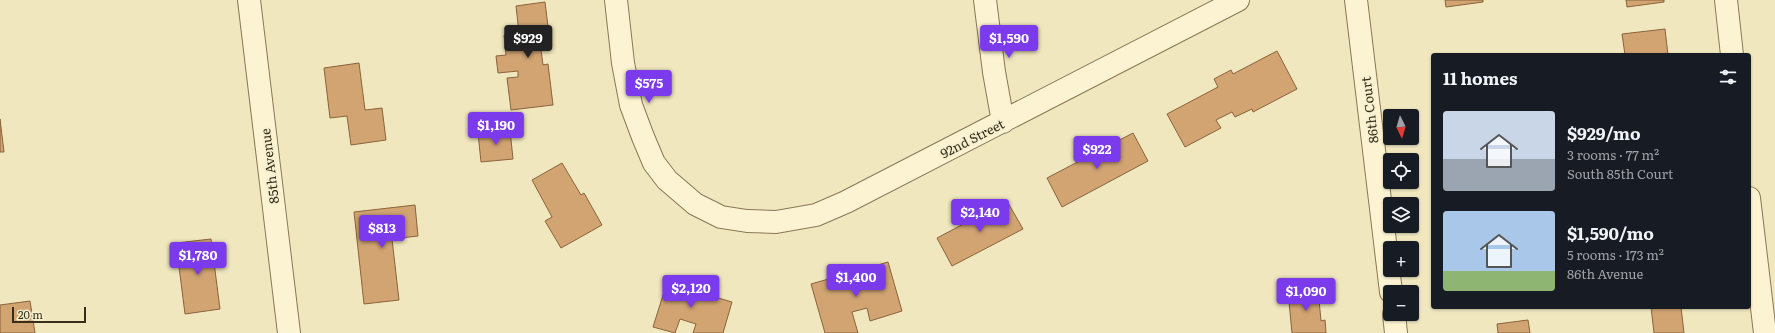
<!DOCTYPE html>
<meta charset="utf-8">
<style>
body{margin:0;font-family:Literata,serif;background:#20242c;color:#f1f3f6;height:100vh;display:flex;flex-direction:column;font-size:15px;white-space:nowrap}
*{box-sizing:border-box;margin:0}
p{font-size:13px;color:#9ea1a6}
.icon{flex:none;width:22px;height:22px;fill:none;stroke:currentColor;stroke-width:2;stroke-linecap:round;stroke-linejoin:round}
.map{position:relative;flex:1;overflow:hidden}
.drawer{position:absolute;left:1431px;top:53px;width:320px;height:256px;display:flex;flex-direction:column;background:#171b24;border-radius:4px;box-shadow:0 1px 3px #0004}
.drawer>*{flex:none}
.needle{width:26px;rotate:175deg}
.controls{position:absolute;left:1383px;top:109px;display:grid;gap:8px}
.controls a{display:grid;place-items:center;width:36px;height:36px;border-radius:4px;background:#171b24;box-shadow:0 1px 3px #0004;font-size:20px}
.scale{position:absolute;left:12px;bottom:10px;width:74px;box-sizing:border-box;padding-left:4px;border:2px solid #382d1c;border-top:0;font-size:11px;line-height:14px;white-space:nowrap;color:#382d1c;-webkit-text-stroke:3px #f7f0cf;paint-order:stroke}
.price{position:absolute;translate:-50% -34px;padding:0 9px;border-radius:4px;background:#7c3aed;color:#fff;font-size:13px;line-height:26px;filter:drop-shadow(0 1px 2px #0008)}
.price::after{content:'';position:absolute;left:50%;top:24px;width:12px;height:9px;margin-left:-6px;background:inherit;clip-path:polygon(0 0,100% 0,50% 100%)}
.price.active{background:#222;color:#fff}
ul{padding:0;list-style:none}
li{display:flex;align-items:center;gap:12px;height:100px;padding:0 12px}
li span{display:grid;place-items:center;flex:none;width:112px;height:80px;border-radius:4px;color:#555}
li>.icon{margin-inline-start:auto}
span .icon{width:48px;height:48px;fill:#fffc;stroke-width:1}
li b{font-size:17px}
h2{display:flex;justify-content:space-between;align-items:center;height:48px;padding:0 12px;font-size:17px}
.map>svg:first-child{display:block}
</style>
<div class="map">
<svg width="1775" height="333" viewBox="0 0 1775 333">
<rect width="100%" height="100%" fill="#f0e7bf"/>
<!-- building -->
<path fill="#d1a472" stroke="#8a633b" d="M1445,0H1483V2L1446,7Z
M1626,0H1664V2L1627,7Z
M545,2L549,35L545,36L546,50H541L543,65L548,64L553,105L511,110L507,78L518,77V71L498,73L496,56L506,55L504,35L519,33L516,6Z
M1665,29L1668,55H1625L1622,34Z
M1277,51L1297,89L1253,112L1252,109L1235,117L1232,112L1216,120L1221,128L1185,147L1167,114L1218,87L1214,79L1231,70L1233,74Z
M359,63L365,110L382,108L386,140L351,145L347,116L330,118L324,68Z
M0,119L4,152H0Z
M510,130L513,159L481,162L478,133Z
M1133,133L1148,161L1062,207L1047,178Z
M562,163L581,195L584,193L602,225L561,248L545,221L552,217L532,180Z
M1007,201L1023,229L952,266L937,238Z
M415,205L418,236L392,239L399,300L364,304L354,212Z
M211,239L220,309L185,314L176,243Z
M888,262L902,311L870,321L867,308L852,312L858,333H825L811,284Z
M669,276L692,283L689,293L707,298L708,295L732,302L723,333H693L696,324L680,319L675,333L653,327Z
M1318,289L1321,321L1325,320L1326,333H1292L1288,292Z
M30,301L35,333H0V305Z
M1651,307H1681L1684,333H1654Z
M1528,320L1530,333H1498L1497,324Z"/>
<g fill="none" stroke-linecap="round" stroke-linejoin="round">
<!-- minor casing -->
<g stroke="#8a7756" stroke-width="24">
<path id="minor" d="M249,0L289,333
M616,0L623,63L631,105L643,137L654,163L667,180L695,204L721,217L747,221L776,222L816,215L846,202L1238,0
M985,0L994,72L1003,122
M1356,0L1391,292
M1726,0L1732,55
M1749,198L1765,333
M1394,314L1396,333"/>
</g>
<!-- minor -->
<use href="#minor" stroke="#fbf3d2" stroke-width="22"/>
</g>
<g text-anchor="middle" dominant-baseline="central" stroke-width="3.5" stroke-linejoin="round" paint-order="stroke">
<!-- street labels -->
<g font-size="13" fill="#382d1c" stroke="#f7f0cf">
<text transform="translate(1369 110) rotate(-97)">86th Court</text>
<text transform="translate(972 138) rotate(-27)">92nd Street</text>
<text transform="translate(269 166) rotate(-97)">85th Avenue</text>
</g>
</g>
</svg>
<div class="controls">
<a><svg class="needle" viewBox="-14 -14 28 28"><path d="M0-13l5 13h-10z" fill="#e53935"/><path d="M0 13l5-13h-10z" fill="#9ea1a6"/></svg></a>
<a><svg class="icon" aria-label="locate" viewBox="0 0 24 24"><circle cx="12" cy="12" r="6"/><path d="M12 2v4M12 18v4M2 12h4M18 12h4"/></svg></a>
<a><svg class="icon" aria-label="layers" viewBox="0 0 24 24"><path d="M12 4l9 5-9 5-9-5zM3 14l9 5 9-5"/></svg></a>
<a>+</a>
<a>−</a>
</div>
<div class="scale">20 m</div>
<b class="price active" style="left:528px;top:59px">$929</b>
<b class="price" style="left:1009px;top:59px">$1,590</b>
<b class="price" style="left:649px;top:104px">$575</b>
<b class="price" style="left:496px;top:146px">$1,190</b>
<b class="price" style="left:1097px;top:170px">$922</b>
<b class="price" style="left:980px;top:233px">$2,140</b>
<b class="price" style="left:382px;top:249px">$813</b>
<b class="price" style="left:198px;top:276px">$1,780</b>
<b class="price" style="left:856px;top:298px">$1,400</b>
<b class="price" style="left:691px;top:309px">$2,120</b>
<b class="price" style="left:1306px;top:312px">$1,090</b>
<section class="drawer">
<h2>11 homes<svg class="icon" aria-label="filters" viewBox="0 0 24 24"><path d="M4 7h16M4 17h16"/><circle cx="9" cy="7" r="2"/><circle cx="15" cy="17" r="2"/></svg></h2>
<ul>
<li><span style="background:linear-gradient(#c9d6e8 60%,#9aa5b1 0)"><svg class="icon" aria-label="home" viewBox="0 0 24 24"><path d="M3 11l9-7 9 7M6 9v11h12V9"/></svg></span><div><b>$929/mo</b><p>3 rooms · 77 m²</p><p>South 85th Court</p></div></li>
<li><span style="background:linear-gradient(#a9c7e8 75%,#8fb573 0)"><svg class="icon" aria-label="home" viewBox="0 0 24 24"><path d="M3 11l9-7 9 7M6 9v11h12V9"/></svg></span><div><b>$1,590/mo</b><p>5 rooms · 173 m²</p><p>86th Avenue</p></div></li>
</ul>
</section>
</div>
